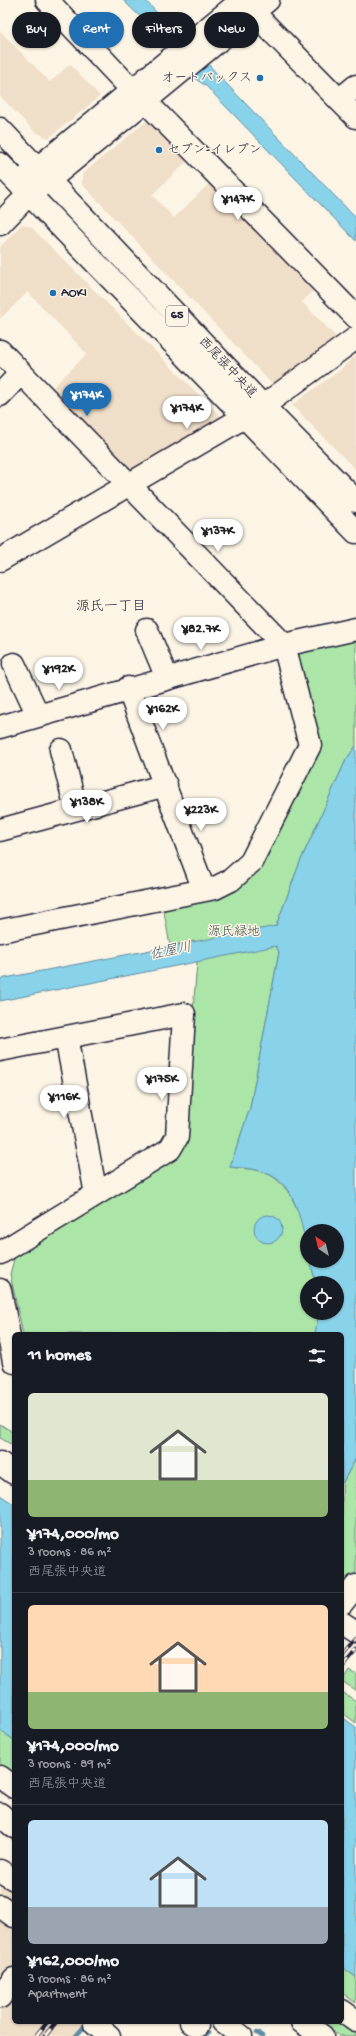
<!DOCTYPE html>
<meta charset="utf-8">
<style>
body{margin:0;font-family:"Gochi Hand","Klee One",sans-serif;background:#20242c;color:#f1f3f6;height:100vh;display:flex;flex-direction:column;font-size:15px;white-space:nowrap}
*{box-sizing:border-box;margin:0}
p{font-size:13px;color:#9ea1a6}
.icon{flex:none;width:22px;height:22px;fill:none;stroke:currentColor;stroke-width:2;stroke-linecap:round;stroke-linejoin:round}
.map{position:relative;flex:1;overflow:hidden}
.sheet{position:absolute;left:12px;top:1332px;width:332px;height:692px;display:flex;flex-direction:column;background:#171b24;border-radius:6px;box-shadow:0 1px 3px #0004}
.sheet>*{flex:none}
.guide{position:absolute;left:12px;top:12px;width:332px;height:36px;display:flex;gap:8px}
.needle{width:26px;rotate:325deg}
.buttons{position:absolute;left:300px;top:1224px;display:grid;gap:8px}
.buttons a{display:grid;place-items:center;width:44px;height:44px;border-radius:50%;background:#171b24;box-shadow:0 1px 3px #0004;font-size:20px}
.price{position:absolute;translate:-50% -34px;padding:0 9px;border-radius:14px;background:#fff;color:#222;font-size:13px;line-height:26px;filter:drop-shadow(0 1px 2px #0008)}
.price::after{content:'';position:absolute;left:50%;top:24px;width:12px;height:9px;margin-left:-6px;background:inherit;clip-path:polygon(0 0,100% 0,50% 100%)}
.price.current{background:#1f6fb2;color:#fff}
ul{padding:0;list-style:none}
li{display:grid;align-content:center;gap:8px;height:212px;padding:0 16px}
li+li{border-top:1px solid #363941}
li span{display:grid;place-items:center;height:124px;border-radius:6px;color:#555}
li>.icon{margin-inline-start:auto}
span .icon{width:72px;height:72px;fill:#fffc;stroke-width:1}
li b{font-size:17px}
h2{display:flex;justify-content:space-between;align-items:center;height:48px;padding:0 16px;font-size:17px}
.chip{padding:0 14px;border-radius:18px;background:#171b24;box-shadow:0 1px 3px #0004;font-size:14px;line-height:36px}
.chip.current{background:#1f6fb2;color:#fff}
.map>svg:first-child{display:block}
</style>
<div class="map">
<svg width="356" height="2036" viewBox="0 0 356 2036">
<rect width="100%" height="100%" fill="#fcf5e5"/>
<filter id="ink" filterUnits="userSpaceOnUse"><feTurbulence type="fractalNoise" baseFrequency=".025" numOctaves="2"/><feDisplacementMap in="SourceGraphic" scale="8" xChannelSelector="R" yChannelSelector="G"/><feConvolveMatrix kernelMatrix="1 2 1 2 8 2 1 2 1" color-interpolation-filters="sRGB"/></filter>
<g filter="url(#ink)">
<!-- built -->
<path fill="#efdec8" d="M0,31L50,82L70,64L100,96L49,138L35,132L0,96Z
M148,120L155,121L191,157L152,195L174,218L213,180L317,287L302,302L340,341L280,385L271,383L82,184V174Z
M22,224L31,227L222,418L131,471L48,392L87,354L28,292L0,319V247Z
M356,355V470L292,405L339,371Z
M0,1878L14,1887V2022H86L74,2036H0Z"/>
<!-- green -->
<path fill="#ace5a8" stroke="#678472" d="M356,635V746L346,760L300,862L276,926V946L279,952L250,1108L230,1167C240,1169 253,1168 263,1172C295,1182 307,1231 307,1261H310L316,1283H307V1313H319L315,1334H23L10,1274L16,1252L183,1137L197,962L194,941L170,946L163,906L216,895L317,745L293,655L296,648Z
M0,1424L14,1433V1446L0,1438Z
M356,1458V1572L342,1587V1484Z
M349,1670L356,1674V1691L342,1681Z
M342,1692L356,1701V1723L344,1714Z
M0,1730L14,1740V1775L0,1765Z
M342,1967L356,1977V2003L342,1993Z
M319,2022H342L356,2028V2036H339Z"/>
<!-- water -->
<path fill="#89d3ea" stroke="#608ca4" d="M123,0H145L170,27L177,29L217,74L356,218V241L205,85C184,74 170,51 156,33C146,22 134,11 123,0Z
M356,746V1458L342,1484V1334H315L319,1313H337V1283H316L310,1261H337V1231H307V1248C300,1220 296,1182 263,1172C253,1168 240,1168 230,1167L250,1108L279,952L276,946L0,1001V979L276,926L300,862L346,760Z
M254 1229a14 14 0 1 1 28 0a14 14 0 1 1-28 0Z
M0,1495L14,1504V1740L0,1730Z
M342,1717L356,1727V1977L342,1967Z"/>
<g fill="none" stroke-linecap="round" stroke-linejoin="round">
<!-- stream -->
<path stroke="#608ca4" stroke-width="4.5" d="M257,2033L262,2036
M76,2036L88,2022
M206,2036L208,2033"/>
<!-- minor casing -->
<g stroke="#22223b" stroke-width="25">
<path id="minor" d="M47,0L132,90
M253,12L356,117
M339,100L356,86
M145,101L356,317
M22,181L242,0
M0,224L29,194L49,180L268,0
M0,351L284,645L310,745L251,862L231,880L215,888L0,931
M0,395L21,373
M0,560L263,406L356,338
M147,630L167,678
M14,664L38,715
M128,688L204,890
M0,727L284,645L356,629
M61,750L76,809
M0,830L166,785
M66,1037L96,1194
M0,1050L184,1014L177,1137L170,1149L0,1253
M0,1290L14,1362
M0,1463L14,1473
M342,1603L356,1586
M342,1623L356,1632
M0,1777L14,1787
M0,1871L14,1879
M0,1906L14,1916
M0,1997L14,1979
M342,2011L356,2021
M191,2022L197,2026
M95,2024L109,2036"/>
</g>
<!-- major casing -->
<g stroke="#22223b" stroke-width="25">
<path id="major" d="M0,129L263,406L356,501
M0,164L356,532
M0,1814L14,1827
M223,2022L241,2036
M302,2022L322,2036"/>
</g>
<!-- minor -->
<use href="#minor" stroke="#fcf5e5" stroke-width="22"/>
<!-- major -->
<use href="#major" stroke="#fcf5e5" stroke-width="22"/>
<!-- rail casing -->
<g stroke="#22223b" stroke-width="4.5">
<path id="rail" d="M342,1655L356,1638
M342,1667L356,1650
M36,2036L47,2022
M45,2036L56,2022"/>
</g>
<!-- rail -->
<use href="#rail" stroke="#fcf5e5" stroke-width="3" stroke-dasharray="9" stroke-linecap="butt"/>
</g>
</g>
<!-- markers -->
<g fill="#1f6fb2" stroke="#fcf5e5" stroke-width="1.5">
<circle cx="260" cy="78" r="4"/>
<circle cx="159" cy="150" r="4"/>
<circle cx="53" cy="293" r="4"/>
</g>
<g text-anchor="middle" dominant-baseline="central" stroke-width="3" stroke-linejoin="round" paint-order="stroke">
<!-- shield labels -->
<rect fill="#fcf5e5" stroke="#63616e" stroke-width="1" x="166" y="306" width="22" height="20" rx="3"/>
<g font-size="12" font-weight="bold" fill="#22223b">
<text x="177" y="316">65</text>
</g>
<!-- poi labels -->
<g font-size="13" fill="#22223b" stroke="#fcf5e5" text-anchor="start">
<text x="252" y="78" text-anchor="end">オートバックス</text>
<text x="167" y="150">セブン-イレブン</text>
<text x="61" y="293">AOKI</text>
</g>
<!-- street labels -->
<g font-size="13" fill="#22223b" stroke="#fcf5e5">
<text transform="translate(227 368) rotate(47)">西尾張中央道</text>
</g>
<!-- park labels -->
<g font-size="13" fill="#445356" stroke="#fcf5e5">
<text x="234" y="932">源氏緑地</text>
</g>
<!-- neighbourhood labels -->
<g font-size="14" fill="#22223b" stroke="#fcf5e5">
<text x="111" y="607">源氏一丁目</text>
</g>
<!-- water labels -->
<g font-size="14" font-style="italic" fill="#415770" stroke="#fcf5e5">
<text transform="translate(171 952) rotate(-11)">佐屋川</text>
</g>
</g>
</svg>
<div class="buttons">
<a><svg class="needle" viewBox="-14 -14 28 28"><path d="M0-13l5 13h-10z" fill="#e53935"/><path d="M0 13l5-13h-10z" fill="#9ea1a6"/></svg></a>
<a><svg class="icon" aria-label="locate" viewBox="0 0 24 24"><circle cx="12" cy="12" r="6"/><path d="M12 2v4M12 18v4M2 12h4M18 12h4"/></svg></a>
</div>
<b class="price" style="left:238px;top:221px">¥147K</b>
<b class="price current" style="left:87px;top:417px">¥174K</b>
<b class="price" style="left:187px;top:430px">¥174K</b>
<b class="price" style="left:218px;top:553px">¥137K</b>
<b class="price" style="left:201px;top:651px">¥82.7K</b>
<b class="price" style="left:59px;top:691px">¥192K</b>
<b class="price" style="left:163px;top:731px">¥162K</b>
<b class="price" style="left:87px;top:824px">¥138K</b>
<b class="price" style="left:201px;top:832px">¥223K</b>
<b class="price" style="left:162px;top:1101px">¥175K</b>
<b class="price" style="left:64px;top:1119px">¥116K</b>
<div class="guide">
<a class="chip">Buy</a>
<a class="chip current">Rent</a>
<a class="chip">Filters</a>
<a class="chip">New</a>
</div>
<section class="sheet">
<h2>11 homes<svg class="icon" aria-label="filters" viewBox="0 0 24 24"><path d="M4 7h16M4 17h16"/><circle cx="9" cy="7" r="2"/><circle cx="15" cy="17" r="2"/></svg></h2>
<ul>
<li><span style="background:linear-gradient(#dfe7d0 70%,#8fb573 0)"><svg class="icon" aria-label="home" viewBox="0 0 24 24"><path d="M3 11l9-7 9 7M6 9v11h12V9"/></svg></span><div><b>¥174,000/mo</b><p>3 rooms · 86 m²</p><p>西尾張中央道</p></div></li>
<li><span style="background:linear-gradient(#ffd9b3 70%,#8fb573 0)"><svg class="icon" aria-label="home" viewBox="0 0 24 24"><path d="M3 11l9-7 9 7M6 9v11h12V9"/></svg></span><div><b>¥174,000/mo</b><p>3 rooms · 89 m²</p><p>西尾張中央道</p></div></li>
<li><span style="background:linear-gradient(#bfe0f5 70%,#9aa5b1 0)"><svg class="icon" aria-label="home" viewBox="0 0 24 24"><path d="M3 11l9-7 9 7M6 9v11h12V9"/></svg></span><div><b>¥162,000/mo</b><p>3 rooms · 86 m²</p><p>Apartment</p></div></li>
</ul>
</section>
</div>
